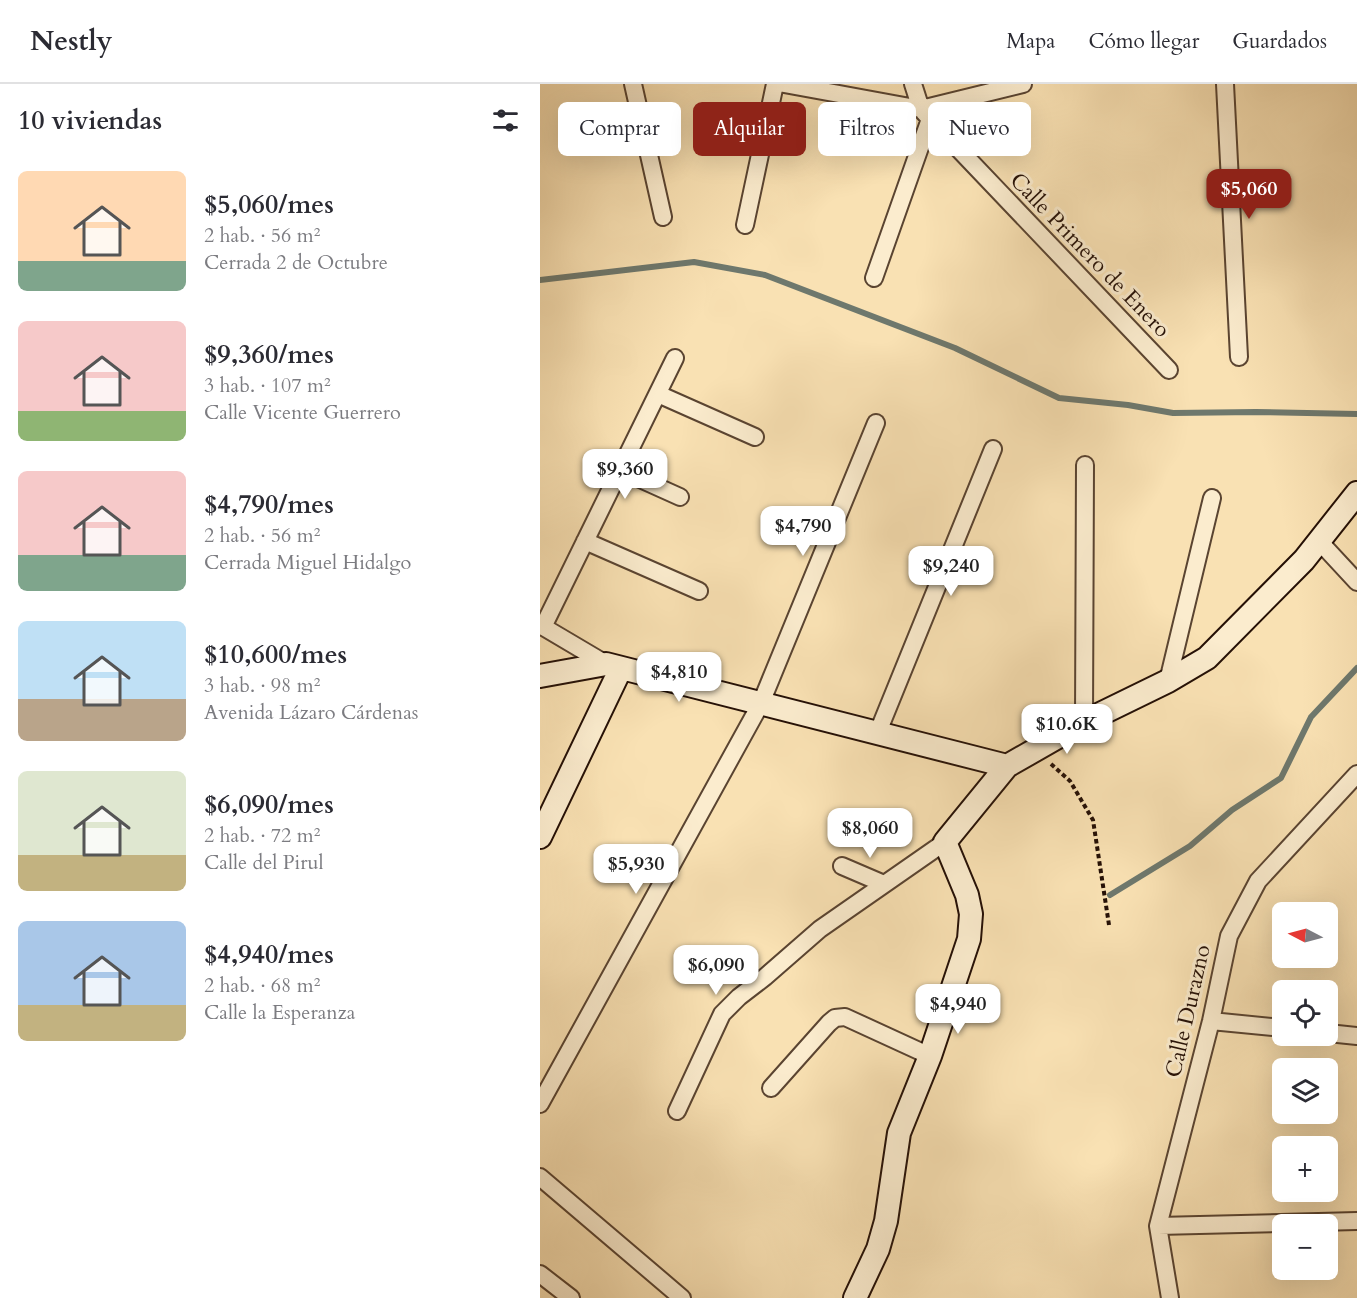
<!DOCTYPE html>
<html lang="es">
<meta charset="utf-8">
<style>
body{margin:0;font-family:Cardo,serif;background:#f7f7f7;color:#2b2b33;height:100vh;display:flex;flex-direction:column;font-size:22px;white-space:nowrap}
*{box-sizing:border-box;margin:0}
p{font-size:20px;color:#7c7c81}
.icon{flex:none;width:33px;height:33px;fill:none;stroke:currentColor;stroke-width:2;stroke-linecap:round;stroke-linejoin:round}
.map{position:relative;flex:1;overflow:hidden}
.drawer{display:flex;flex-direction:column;background:#fff;width:540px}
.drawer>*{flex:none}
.banner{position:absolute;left:18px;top:18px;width:570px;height:54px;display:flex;gap:12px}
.needle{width:39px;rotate:276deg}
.tools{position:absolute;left:732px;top:818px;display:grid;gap:12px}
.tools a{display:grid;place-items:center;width:66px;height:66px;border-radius:9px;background:#fff;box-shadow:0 6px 24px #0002;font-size:30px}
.price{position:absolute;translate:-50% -51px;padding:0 14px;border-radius:12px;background:#fff;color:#222;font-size:20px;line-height:39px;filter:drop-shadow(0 2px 3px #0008)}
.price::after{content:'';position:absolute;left:50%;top:36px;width:18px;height:14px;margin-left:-9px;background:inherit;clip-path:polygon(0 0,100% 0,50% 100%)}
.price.active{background:#8f2418;color:#fff}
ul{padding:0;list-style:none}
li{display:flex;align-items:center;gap:18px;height:150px;padding:0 18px}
li span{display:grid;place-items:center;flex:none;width:168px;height:120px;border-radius:9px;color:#555}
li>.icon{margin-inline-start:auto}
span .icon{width:72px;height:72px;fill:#fffc;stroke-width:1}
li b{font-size:26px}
h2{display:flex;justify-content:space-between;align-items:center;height:72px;padding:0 18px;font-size:26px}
.tag{padding:0 21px;border-radius:9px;background:#fff;box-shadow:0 6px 24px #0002;font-size:21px;line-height:54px}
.tag.active{background:#8f2418;color:#fff}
header{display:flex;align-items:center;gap:36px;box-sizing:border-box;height:84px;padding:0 30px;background:#fff;border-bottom:2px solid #e1e1e2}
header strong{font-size:28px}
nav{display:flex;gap:33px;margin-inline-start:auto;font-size:21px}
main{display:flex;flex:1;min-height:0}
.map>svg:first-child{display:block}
</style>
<header>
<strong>Nestly</strong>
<nav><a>Mapa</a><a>Cómo llegar</a><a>Guardados</a></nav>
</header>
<main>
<section class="drawer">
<h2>10 viviendas<svg class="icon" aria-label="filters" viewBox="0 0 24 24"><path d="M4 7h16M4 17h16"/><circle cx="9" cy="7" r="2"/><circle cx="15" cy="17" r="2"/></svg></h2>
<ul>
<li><span style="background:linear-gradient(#ffd9b3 75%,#7fa58c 0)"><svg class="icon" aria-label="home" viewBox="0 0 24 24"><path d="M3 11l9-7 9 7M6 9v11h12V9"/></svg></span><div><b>$5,060/mes</b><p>2 hab. · 56 m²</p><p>Cerrada 2 de Octubre</p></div></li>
<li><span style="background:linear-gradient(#f6c9c9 75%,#8fb573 0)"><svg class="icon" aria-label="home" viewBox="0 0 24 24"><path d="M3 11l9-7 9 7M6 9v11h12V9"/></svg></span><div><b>$9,360/mes</b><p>3 hab. · 107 m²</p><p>Calle Vicente Guerrero</p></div></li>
<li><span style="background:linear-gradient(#f6c9c9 70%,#7fa58c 0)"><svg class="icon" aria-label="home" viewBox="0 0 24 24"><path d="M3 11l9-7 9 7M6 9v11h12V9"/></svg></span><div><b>$4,790/mes</b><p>2 hab. · 56 m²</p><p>Cerrada Miguel Hidalgo</p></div></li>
<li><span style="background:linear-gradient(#bfe0f5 65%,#b9a48a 0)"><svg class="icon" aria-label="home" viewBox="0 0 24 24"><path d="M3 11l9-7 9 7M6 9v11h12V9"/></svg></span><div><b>$10,600/mes</b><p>3 hab. · 98 m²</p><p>Avenida Lázaro Cárdenas</p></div></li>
<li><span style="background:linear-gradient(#dfe7d0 70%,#c2b280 0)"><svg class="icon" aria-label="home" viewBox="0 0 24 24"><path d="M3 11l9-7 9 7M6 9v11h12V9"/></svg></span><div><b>$6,090/mes</b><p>2 hab. · 72 m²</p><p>Calle del Pirul</p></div></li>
<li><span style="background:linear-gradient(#a9c7e8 70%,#c2b280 0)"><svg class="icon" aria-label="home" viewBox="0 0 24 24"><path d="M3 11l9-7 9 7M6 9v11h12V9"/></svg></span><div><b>$4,940/mes</b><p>2 hab. · 68 m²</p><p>Calle la Esperanza</p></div></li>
</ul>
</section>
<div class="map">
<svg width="817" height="1214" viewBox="0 0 817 1214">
<rect width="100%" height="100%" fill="#f9e1b3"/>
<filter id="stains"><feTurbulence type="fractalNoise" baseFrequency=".00333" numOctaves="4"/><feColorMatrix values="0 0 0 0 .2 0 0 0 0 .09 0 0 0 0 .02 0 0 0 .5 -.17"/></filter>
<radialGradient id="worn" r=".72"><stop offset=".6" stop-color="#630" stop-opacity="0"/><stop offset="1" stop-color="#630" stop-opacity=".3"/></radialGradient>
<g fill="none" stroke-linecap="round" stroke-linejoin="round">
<!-- stream -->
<path stroke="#6e786d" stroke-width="6" d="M0,196L154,178L225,191L415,264L519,314L588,321L633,329L716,328L817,330
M570,811L650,762L692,726L741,694L771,633L817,584"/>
<!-- street casing -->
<g stroke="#5a4431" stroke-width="20">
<path id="street" d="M93,0L123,133
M244,0L381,25L483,0
M373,0L381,25L390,35L629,286
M685,0L699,273
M205,141L235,0
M334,194L390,35
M118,310L215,353
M80,386L140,413
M45,457L159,507
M779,457L817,498
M0,541L66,580
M3,543L135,274
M628,597L672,414
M544,638L545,381
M338,648L453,365
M302,782L344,800
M671,937L742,944
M788,949L817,952
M231,1004L289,939L295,934L305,933L390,972
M0,1020L221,619L336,339
M137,1027L182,930L199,913L225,893L280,845L405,758
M0,1093L142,1214
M618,1142L817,1137
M0,1190L31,1214
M630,1214L618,1142L671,937L689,852L718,797L817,690"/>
</g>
<!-- secondary casing -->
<g stroke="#251006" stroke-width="26">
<path id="secondary" d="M0,592L66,580L467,682L544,638L628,597L667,574L764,476L817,409
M0,753L81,584
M315,1214L338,1165L346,1137L359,1049L390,972L429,855L431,830L427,811L405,758L467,682"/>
</g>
<!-- path -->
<path stroke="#251006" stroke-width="4" stroke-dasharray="4.5 3" stroke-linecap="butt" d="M511,680L530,697L553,736L569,841"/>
<!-- street -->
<use href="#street" stroke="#fbecce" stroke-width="16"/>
<!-- secondary -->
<use href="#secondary" stroke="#fbecce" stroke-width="22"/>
</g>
<g text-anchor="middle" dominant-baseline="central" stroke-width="6" stroke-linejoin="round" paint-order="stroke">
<!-- street labels -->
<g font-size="22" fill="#251006" stroke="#fbecce">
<text transform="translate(550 171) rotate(46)">Calle Primero de Enero</text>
<text transform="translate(648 927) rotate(-77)">Calle Durazno</text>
</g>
</g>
<rect width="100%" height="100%" filter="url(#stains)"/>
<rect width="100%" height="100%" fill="url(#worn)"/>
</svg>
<div class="tools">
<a><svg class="needle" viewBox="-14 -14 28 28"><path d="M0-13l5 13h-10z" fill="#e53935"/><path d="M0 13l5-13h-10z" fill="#7c7c81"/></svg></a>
<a><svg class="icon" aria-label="locate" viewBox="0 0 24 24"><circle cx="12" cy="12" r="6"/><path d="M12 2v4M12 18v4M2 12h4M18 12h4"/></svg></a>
<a><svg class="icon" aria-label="layers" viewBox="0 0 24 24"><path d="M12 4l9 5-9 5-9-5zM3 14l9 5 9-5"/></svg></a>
<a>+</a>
<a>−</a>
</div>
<b class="price active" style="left:709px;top:136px">$5,060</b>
<b class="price" style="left:85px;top:416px">$9,360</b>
<b class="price" style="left:263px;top:473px">$4,790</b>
<b class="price" style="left:411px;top:513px">$9,240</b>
<b class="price" style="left:139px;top:619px">$4,810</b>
<b class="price" style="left:527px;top:671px">$10.6K</b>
<b class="price" style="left:330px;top:775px">$8,060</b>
<b class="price" style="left:96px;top:811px">$5,930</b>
<b class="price" style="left:176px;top:912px">$6,090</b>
<b class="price" style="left:418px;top:951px">$4,940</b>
<div class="banner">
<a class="tag">Comprar</a>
<a class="tag active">Alquilar</a>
<a class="tag">Filtros</a>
<a class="tag">Nuevo</a>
</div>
</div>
</main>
